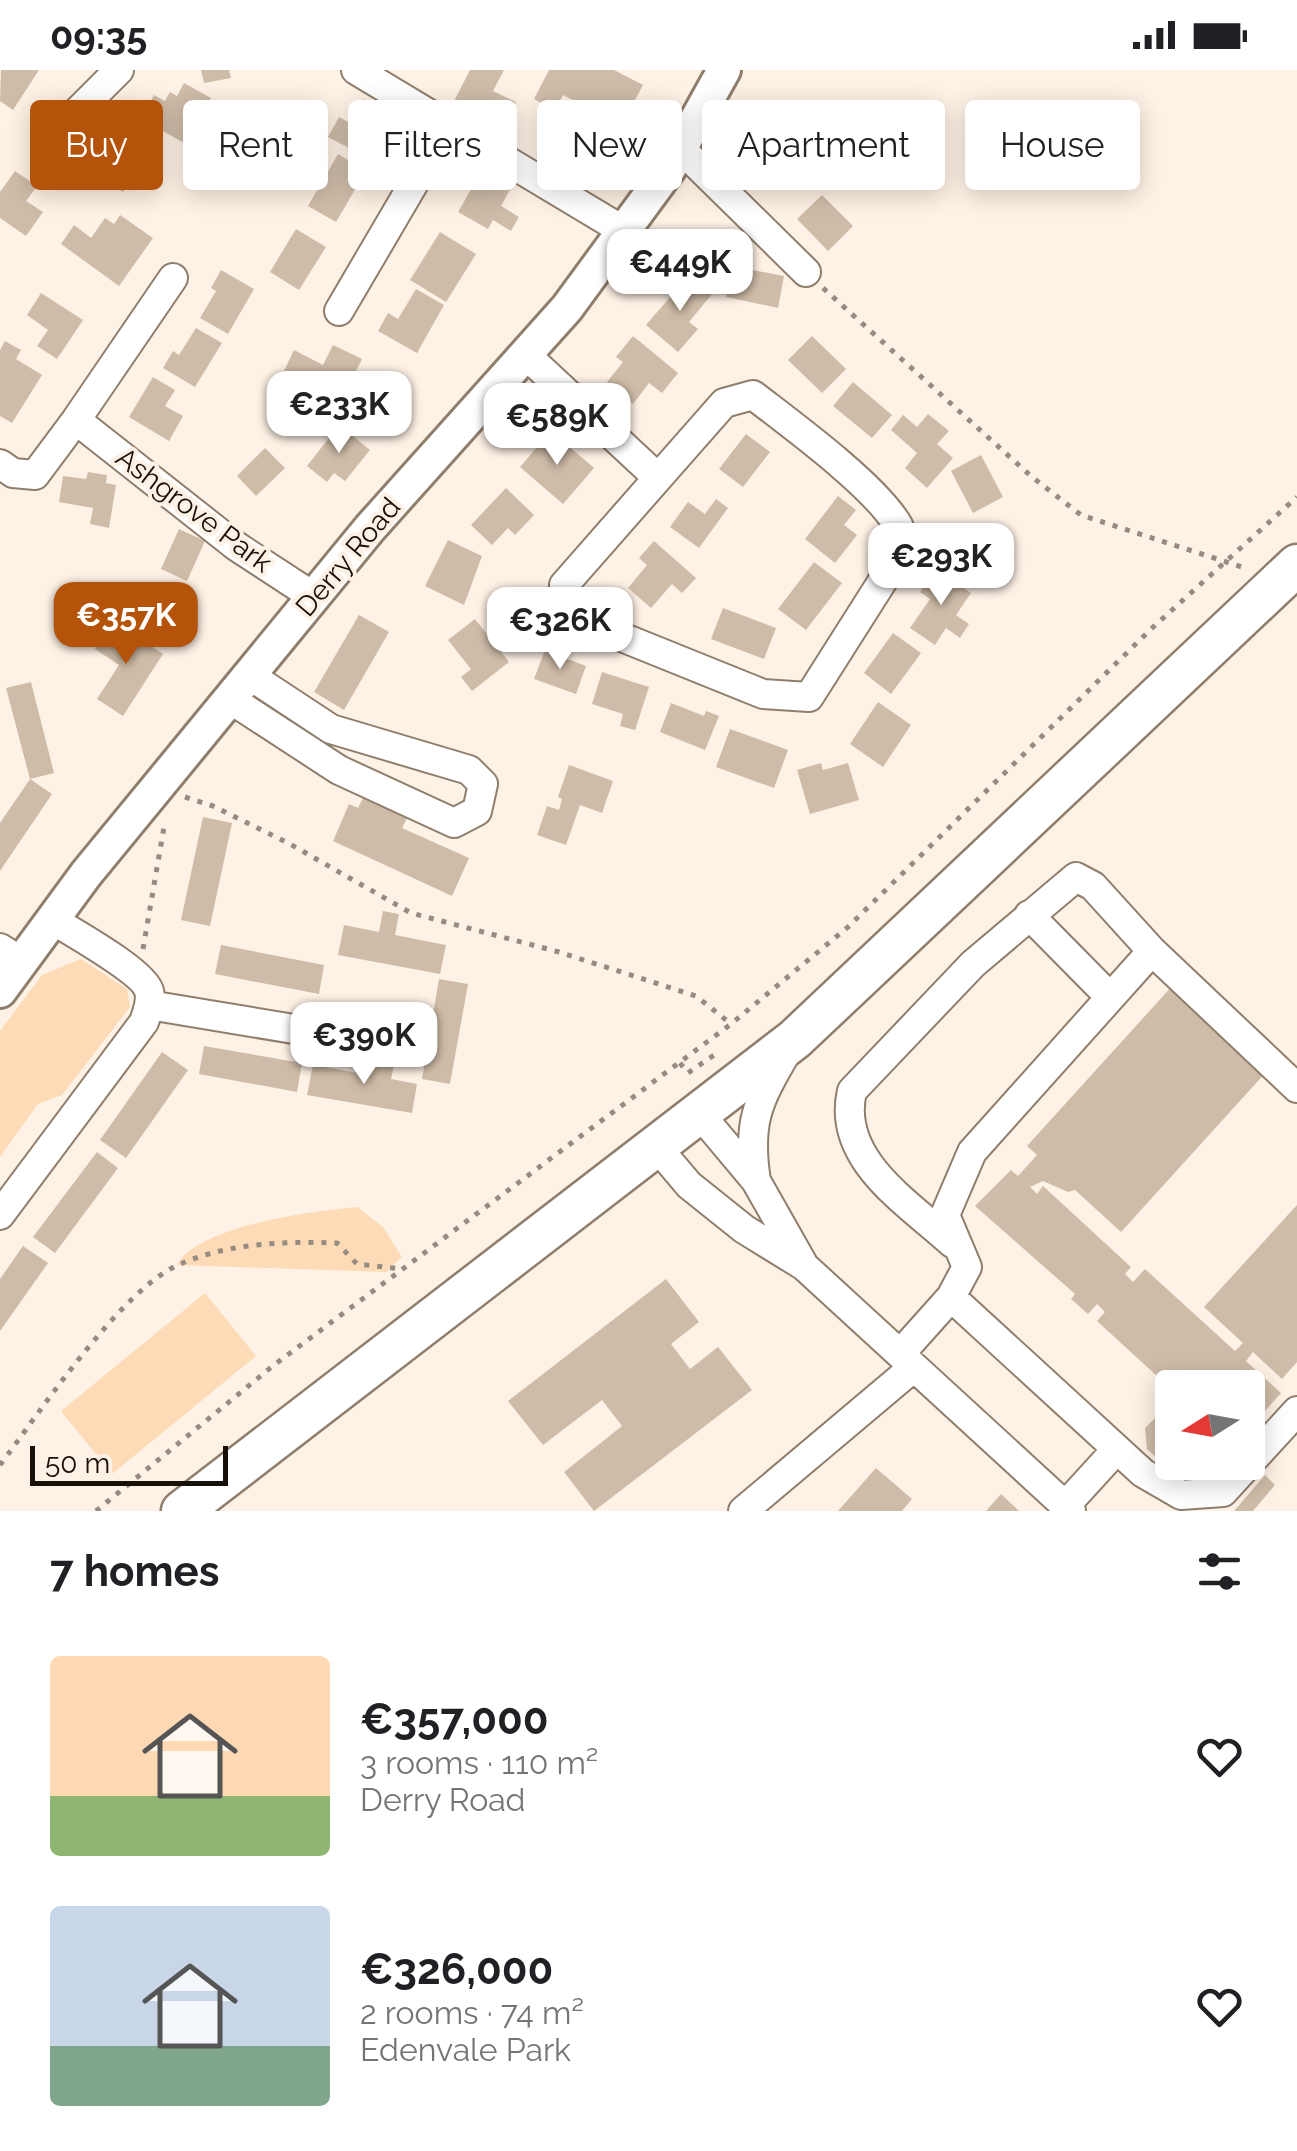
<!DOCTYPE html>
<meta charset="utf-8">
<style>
body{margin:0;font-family:Raleway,sans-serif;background:#f2f2f2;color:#202124;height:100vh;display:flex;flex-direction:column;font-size:38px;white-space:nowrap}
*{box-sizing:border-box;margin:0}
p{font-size:32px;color:#757577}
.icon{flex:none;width:55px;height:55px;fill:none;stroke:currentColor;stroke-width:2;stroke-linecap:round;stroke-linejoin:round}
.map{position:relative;height:1441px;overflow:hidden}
.panel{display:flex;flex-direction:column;background:#fff;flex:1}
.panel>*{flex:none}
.hud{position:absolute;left:30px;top:30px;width:1238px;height:90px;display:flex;gap:20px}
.needle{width:65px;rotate:259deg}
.fabs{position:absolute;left:1155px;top:1300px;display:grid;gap:20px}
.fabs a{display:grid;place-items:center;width:110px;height:110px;border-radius:10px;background:#fff;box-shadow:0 5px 25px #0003;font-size:50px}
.scale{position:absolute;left:30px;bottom:25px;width:198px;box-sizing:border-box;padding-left:10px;border:5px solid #17110a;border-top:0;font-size:28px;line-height:35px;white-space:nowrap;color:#17110a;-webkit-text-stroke:8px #fef1e5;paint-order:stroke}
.price{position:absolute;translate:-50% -85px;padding:0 22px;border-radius:20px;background:#fff;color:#222;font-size:32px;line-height:65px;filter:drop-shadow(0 2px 5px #0008)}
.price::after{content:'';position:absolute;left:50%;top:60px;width:30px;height:22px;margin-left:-15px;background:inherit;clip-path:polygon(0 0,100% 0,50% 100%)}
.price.current{background:#b45309;color:#fff}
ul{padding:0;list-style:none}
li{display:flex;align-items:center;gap:30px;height:250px;padding:0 50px}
li span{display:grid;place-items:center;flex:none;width:280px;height:200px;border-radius:10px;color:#555}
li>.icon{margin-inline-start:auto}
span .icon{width:120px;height:120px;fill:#fffc;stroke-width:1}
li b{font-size:42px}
h2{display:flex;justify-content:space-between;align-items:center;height:120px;padding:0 50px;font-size:42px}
.tag{padding:0 35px;border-radius:10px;background:#fff;box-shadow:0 5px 25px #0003;font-size:35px;line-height:90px}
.tag.current{background:#b45309;color:#fff}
.status{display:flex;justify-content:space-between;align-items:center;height:70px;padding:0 50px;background:#fff;direction:ltr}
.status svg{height:28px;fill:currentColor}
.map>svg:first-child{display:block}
</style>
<div class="status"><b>09:35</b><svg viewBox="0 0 49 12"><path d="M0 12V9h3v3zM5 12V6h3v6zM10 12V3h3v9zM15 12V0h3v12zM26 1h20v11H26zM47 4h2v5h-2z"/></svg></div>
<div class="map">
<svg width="1297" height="1441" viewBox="0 0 1297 1441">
<rect width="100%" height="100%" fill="#fef1e5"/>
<!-- green -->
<path fill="#fedbb7" d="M81,889L127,919L130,937L62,1025L38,1034L0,1087V961L42,905Z
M357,1137L383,1157L402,1187L386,1202L177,1195C200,1155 314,1141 357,1137Z
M205,1223L256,1286L112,1404L61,1341Z"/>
<!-- building -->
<path fill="#cfbca8" d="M1,0H39L13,40L0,31Z
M201,0H229L231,8L204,13Z
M470,0H504L493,21L516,32L502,60L452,35Z
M549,0H614L643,15L601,93L568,76L588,38L563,25L555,40L534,29Z
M184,13L211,28L186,74L141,49L154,25L165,31L170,22L177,26Z
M364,29L400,49L387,73L379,68L368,88L328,67L339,47L350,53Z
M742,38L789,67L758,117L712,89Z
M123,52L154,69L123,122L93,105Z
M813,54L861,79L840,118L792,92Z
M338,84L366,101L336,152L308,136Z
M485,95L514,112L501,136L519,147L511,161L493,150L488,159L458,142Z
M15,101L37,116L26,131L43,142L26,166L0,148V122Z
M822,125L853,156L828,181L797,149Z
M120,145L153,168L119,216L61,174L74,155L91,168L105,148L114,154Z
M296,159L326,177L299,220L270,202Z
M440,162L476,184L446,232L410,210Z
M732,196L784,206L778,238L726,227Z
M221,200L254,219L228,264L200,248L216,221L211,218Z
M689,205L712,224L689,252L698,259L678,282L646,255Z
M416,219L444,235L417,283L378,261L388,243L398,249Z
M41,223L83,250L57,289L37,276L48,260L27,245Z
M196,258L222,273L195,317L163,298L173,281L179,285Z
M633,266L678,303L662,323L649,313L633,334L607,312L623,292L616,287Z
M812,266L846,299L822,323L788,290Z
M5,271L21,280L16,289L42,305L12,353L0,346V280Z
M333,275L362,289L340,333L283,303L294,280L323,295Z
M153,307L175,320L165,336L183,346L169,371L129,347Z
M853,312L892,345L872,368L833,336Z
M928,344L949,361L937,374L953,388L927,418L905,398L917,383L891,360L903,345L917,357Z
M339,355L370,380L345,411L334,403L327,412L307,396Z
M551,361L594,398L563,434L520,397Z
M746,364L770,382L743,417L719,399Z
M265,378L285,398L256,426L237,406Z
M981,385L1003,427L973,443L951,401Z
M88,402L107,405L106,413L116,415L109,458L90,454L93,438L59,432L63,406L86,409Z
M506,418L534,445L515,465L508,458L492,475L471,455Z
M838,426L856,440L844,455L857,465L835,493L805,469Z
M716,429L728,438L699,478L670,457L688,432L705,444Z
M962,454L1001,456L998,499L966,497L967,481H960Z
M179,459L205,471L187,511L161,499Z
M448,470L482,486L464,535L425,516Z
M654,471L696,508L682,523L672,514L651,538L628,518L647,495L639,488Z
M814,492L842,513L806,560L778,539Z
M936,499L971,523L956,545L969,554L960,568L946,558L935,575L910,558L930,529L920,522Z
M723,538L776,558L764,589L711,569Z
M359,545L389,562L344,640L314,622Z
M475,549L509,592L472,621L461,607L471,599L448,570Z
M113,551L163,584L123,646L97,629L119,595L95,579Z
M893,563L921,583L891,624L864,603Z
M545,580L586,596L576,624L534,609Z
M602,602L649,617L635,660L620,656L623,644L592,634Z
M31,612L54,703L30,709L6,618Z
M878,632L911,655L883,697L850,674Z
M671,633L704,646L706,641L719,646L705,680L660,662Z
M730,659L788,680L774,718L716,697Z
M821,693L823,700L848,693L859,730L810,744L797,700Z
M569,695L613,711L602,743L580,735L566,775L537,765L547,736L559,740L562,729L558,727Z
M30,709L52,724L0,801V753Z
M364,726L408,746L402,758L469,788L452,826L333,771L349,734L358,738Z
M203,747L232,753L210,856L181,850Z
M383,841L399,844L395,865L446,875L440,904L338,885L344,855L379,862Z
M221,875L324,895L319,924L215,904Z
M439,909L468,914L450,1014L422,1009Z
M1174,914L1268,1000L1121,1162L1075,1120L1068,1122L1043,1111L1030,1117L1037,1124L1043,1116L1131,1197L1125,1204L1133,1212L1145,1199L1235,1281L1243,1273L1204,1237L1297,1135V1292L1282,1309L1253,1282L1246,1291L1281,1323L1248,1360V1318H1170L1097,1251L1105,1242L1097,1234L1088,1244L1071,1229L1075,1224L975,1136L1011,1100L1018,1106L1037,1085L1027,1076Z
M204,976L302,993L297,1022L199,1004Z
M162,982L188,1000L126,1088L100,1070Z
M373,991L394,995L391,1009L417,1014L412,1043L307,1025L313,995L370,1005Z
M97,1082L118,1098L55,1183L33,1167Z
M23,1176L48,1193L0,1261V1209Z
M666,1209L699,1252L671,1274L690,1299L718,1277L752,1320L594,1441L564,1402L622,1356L602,1330L543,1375L508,1331Z
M1172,1342V1392H1161L1147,1379L1145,1358L1160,1343Z
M876,1398L912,1429L902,1441H838Z
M1265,1405L1275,1415L1253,1441H1234Z
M1001,1424L1019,1441H986Z"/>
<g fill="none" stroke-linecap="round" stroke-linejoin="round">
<!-- minor casing -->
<g stroke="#907e6c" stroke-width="32">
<path id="minor" d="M356,0L624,161
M65,54L119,0
M681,79L806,202
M339,241L448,55
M526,285L658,408L564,515L567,538L582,551L763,624L809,627L901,482C902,471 903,462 896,452C870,412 793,356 753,325L724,333L658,408
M76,350L173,208
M0,394L13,403L35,405L76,350L236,476L314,527
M230,629L339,700L454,753L477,741L483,714L469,700L331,659L249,605
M1029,845L1110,927
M0,878L22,892
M149,935L372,972
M699,1043L756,1111L803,1194
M656,1076L689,1115L744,1159L804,1196L1071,1441
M756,1111C747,1054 757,1032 786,983
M0,1145L144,952C147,943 152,931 149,921C143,901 73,863 53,850
M952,1173C907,1132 836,1089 852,1021L973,894L1076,807L1093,816L1152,881
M951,1227L1143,1403L1181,1425L1223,1422L1297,1341
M900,1284L951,1227L967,1197L945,1145L972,1082L1152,881L1297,1018
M1065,1436L1117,1379
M743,1441L914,1297"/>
</g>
<!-- major casing -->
<g stroke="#907e6c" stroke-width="38">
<path id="major" d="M0,921L86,804L370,458L567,238L669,99L724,0"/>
</g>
<!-- highway casing -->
<g stroke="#907e6c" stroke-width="45">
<path id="highway" d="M182,1441L795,969L1297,495"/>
</g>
<!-- path -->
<path stroke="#958b81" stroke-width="5" stroke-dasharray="5 8" stroke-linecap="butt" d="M823,218L1032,407L1081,445L1248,499
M185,727L213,736L290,774L411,843L559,882L696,926L731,954
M143,879L164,757
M680,993L688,1003L717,983
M0,1395C40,1342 120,1221 178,1195C227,1173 284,1171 337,1173L357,1194L402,1199
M96,1441L274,1295L731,954L848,857L1151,559L1297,427"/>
<!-- minor -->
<use href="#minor" stroke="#fff" stroke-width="28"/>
<!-- major -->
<use href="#major" stroke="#fff" stroke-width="32"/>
<!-- highway -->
<use href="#highway" stroke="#fff" stroke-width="40"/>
</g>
<g text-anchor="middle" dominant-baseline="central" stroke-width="8" stroke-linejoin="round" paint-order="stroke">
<!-- street labels -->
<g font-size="28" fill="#17110a" stroke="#fef1e5">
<text transform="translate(194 440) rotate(37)">Ashgrove Park</text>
<text transform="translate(348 487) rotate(-50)">Derry Road</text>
</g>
</g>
</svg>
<div class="fabs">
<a><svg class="needle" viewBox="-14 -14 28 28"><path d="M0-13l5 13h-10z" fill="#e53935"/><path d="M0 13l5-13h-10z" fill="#757577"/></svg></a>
</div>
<div class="scale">50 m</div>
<b class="price" style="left:680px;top:244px">€449K</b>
<b class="price" style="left:339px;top:386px">€233K</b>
<b class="price" style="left:557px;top:398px">€589K</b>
<b class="price" style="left:941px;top:538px">€293K</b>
<b class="price current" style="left:126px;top:597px">€357K</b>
<b class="price" style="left:560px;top:602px">€326K</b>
<b class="price" style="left:364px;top:1017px">€390K</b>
<div class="hud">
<a class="tag current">Buy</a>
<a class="tag">Rent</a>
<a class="tag">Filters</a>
<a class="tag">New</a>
<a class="tag">Apartment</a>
<a class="tag">House</a>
</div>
</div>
<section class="panel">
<h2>7 homes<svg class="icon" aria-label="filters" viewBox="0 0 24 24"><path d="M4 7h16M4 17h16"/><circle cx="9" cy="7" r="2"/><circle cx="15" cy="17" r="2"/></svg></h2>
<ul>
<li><span style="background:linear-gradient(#ffd9b3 70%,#8fb573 0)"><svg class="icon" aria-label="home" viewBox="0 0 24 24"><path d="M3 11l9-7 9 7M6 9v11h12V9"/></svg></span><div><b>€357,000</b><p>3 rooms · 110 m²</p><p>Derry Road</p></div><svg class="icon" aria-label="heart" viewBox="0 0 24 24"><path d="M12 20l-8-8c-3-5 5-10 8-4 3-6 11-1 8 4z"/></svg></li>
<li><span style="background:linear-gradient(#c9d6e8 70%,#7fa58c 0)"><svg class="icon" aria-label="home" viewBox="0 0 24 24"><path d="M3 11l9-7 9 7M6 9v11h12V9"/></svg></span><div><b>€326,000</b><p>2 rooms · 74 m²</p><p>Edenvale Park</p></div><svg class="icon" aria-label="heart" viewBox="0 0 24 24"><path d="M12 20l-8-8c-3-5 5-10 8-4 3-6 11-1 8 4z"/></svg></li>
</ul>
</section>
